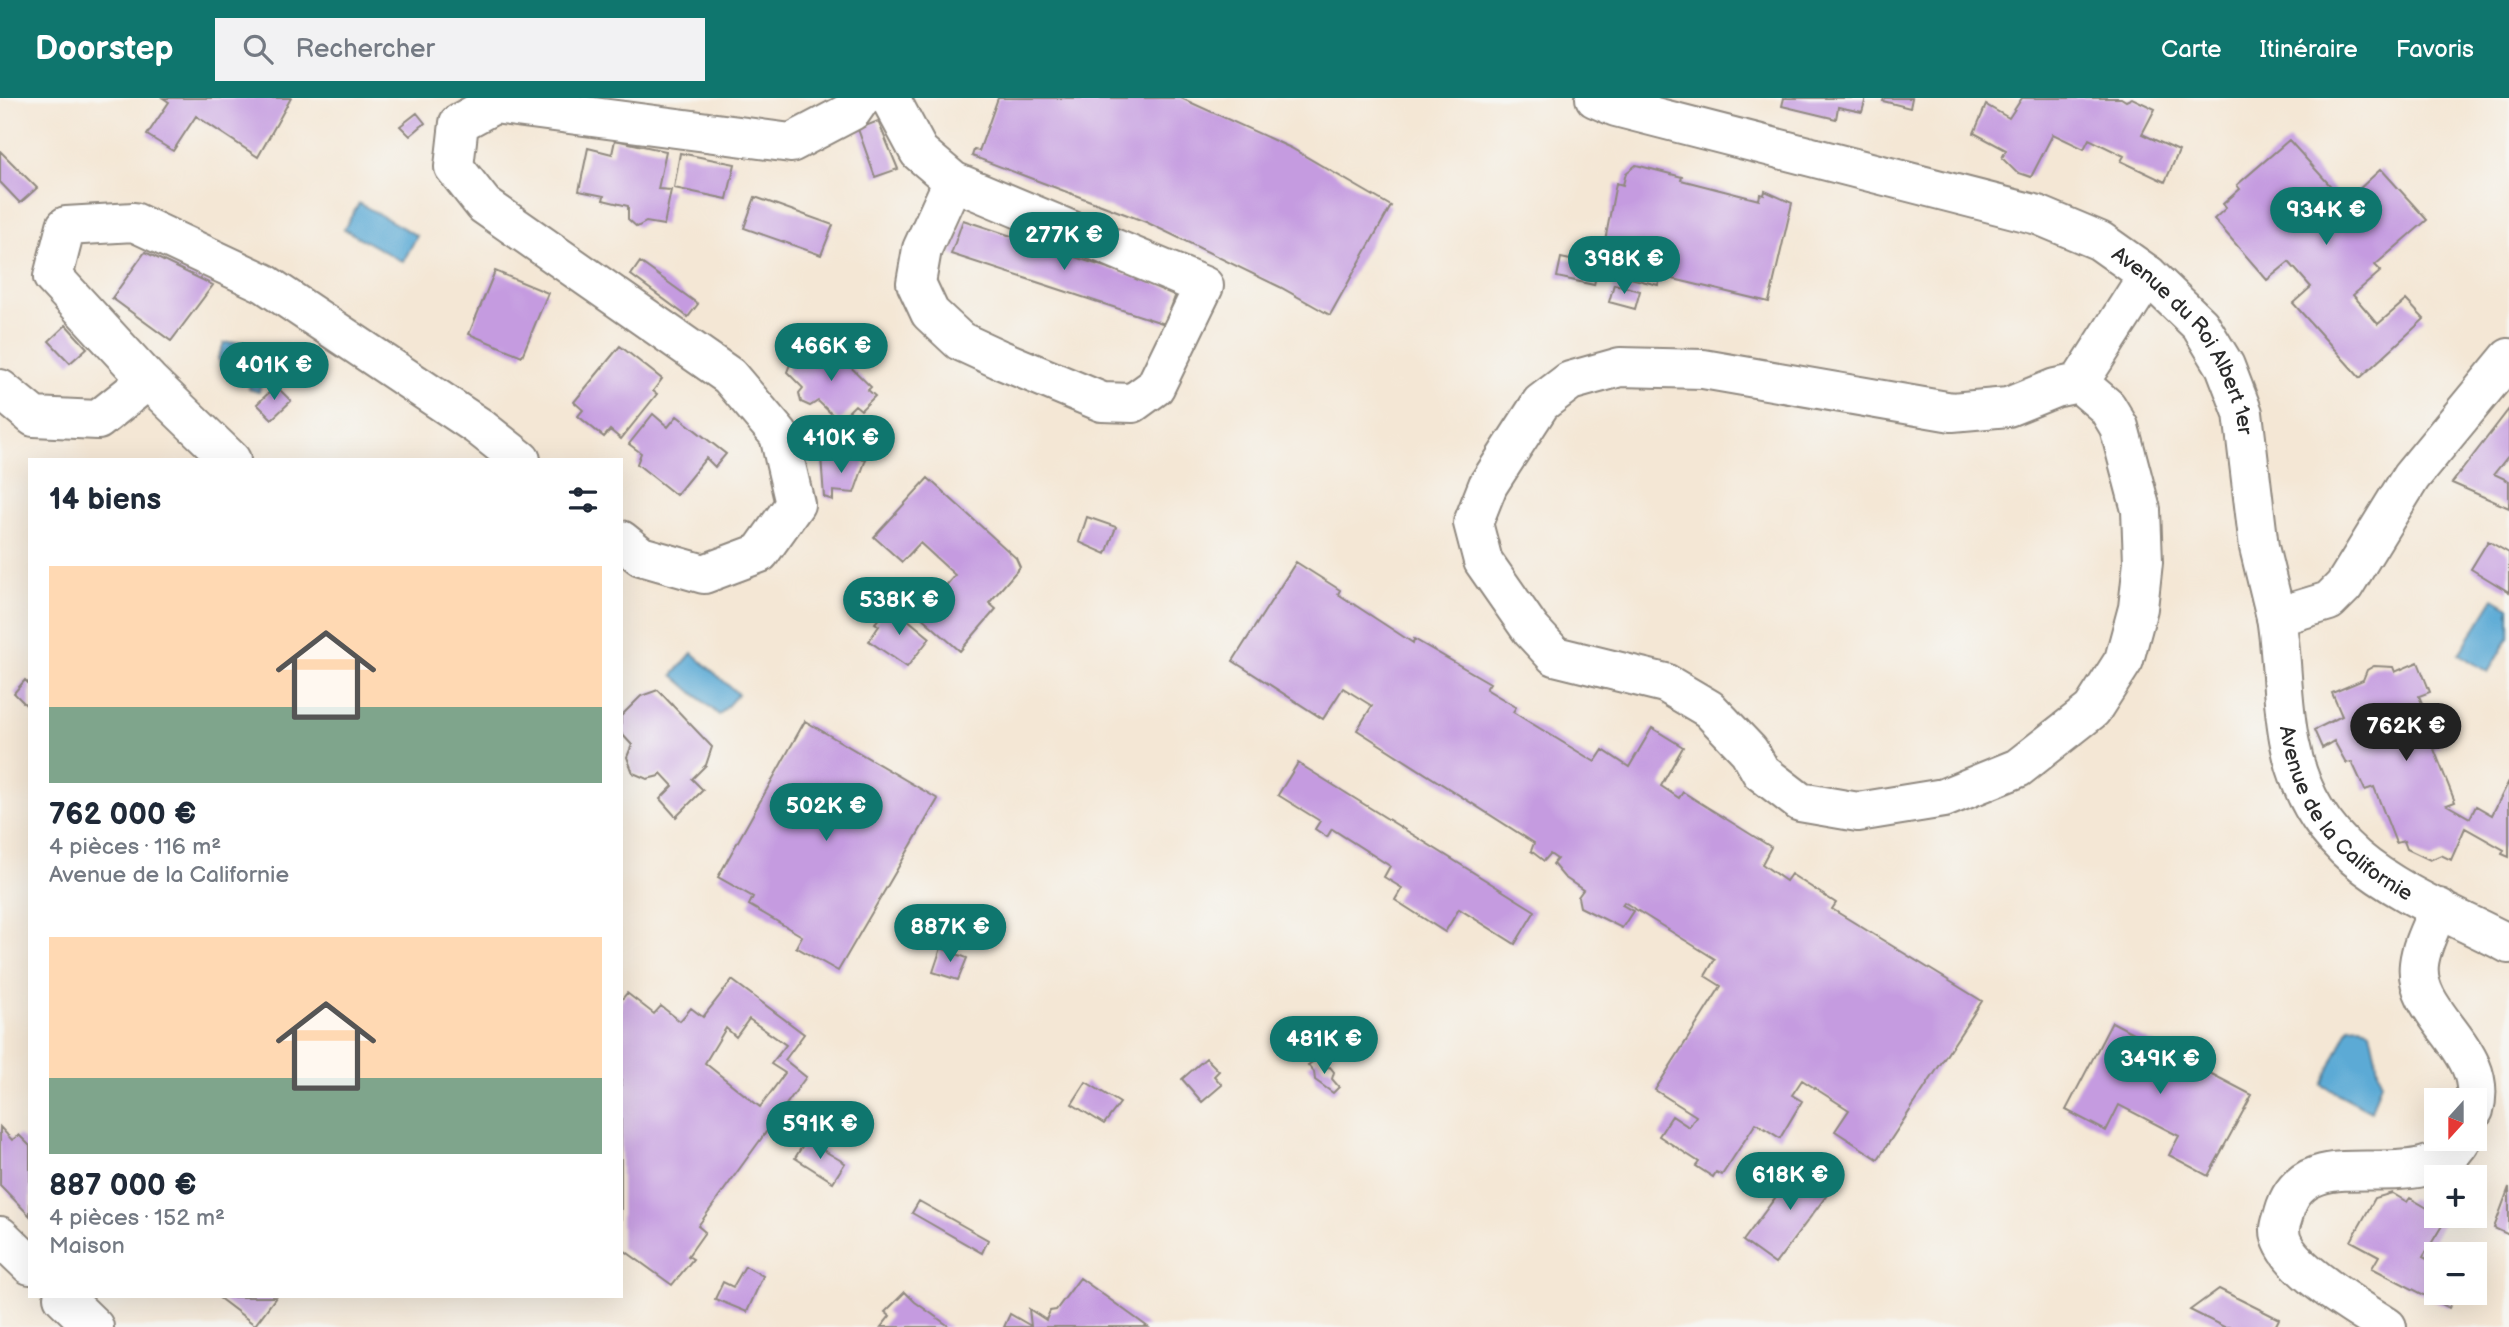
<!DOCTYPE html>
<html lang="fr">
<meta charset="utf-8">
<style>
body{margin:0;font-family:"Balsamiq Sans",sans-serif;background:#f2f2f3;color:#1f2937;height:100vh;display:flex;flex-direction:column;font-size:26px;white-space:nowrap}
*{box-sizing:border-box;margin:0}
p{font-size:23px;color:#747a83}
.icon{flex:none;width:38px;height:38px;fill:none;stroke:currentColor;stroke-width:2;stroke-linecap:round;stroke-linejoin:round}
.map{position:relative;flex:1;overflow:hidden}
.drawer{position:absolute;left:28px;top:360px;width:595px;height:840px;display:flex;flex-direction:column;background:#fff;border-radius:0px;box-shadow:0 7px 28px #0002}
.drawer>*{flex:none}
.needle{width:46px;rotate:201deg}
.buttons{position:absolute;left:2424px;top:990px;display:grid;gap:14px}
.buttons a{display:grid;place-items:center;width:63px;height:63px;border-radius:0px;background:#fff;box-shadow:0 7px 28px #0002;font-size:35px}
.price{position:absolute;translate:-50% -60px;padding:0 16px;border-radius:24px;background:#0f766e;color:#fff;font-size:23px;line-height:46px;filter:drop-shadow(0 2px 4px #0008)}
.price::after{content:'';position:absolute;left:50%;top:42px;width:21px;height:16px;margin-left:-10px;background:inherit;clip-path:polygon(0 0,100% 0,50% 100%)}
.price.on{background:#222;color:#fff}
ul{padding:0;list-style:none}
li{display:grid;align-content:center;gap:14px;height:371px;padding:0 21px}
li span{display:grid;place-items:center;height:217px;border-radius:0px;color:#555}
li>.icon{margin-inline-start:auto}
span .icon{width:126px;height:126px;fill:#fffc;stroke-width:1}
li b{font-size:30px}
h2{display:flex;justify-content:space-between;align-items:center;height:84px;padding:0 21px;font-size:30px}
header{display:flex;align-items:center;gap:42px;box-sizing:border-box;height:98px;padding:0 35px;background:#0f766e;color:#fff}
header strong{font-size:33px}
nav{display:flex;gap:38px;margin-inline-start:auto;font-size:24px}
.search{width:490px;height:63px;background:#f2f2f3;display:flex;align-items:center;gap:18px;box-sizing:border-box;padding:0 24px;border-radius:0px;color:#747a83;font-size:26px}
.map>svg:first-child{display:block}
</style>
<header>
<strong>Doorstep</strong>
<div class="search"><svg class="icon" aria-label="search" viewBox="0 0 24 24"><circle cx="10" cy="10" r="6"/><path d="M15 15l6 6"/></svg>Rechercher</div>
<nav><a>Carte</a><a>Itinéraire</a><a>Favoris</a></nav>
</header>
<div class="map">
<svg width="2509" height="1229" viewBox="0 0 2509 1229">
<rect width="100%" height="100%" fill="#f6f6f2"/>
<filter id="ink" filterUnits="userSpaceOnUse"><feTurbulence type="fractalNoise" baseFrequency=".0143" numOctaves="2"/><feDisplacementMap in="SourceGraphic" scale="14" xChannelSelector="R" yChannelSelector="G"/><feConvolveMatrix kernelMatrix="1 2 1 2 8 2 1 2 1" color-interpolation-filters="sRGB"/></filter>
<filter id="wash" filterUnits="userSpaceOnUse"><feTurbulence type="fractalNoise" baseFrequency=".00686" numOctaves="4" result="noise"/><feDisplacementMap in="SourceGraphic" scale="28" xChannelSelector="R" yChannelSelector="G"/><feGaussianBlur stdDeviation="1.57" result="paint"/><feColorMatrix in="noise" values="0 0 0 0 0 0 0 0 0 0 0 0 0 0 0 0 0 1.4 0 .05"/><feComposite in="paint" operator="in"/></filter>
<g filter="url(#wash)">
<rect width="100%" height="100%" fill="#f4e7d5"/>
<!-- water -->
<path fill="#5baad5" stroke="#436a80" stroke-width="2" d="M359,105L417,138L403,164L344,131Z
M241,244L253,248L266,267L259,294L249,291V277L240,271L222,269L218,260L224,245Z
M2494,500L2509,509V539L2488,574L2459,556Z
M692,555L738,596L719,617L673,577Z
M2361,927L2370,933L2381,984L2371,1013L2322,987L2349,928Z"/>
<g id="blocks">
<!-- building -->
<path fill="#c59be0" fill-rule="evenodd" d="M163,0H291L258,59L196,18L173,53L147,37L169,4Z
M998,0H1181L1291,50L1391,108L1330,217L1280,189L1146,124L972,58L974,52L979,53Z
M1784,0H1866L1862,14L1838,9L1836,21L1782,8Z
M1884,0H1912L1910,10L1883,3Z
M2022,0H2121L2126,3L2132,0L2155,11L2142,36L2179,53L2165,84L2121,63L2124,58L2089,41L2084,51L2053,36L2031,79L2016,74L2002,60L2006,52L1974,35L1986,7L2009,20Z
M417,15L425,25L410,38L400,28Z
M878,23L898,71L875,79L858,31Z
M615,42L666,53L658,91L671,92L664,127L646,124L637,129L628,121V108L603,102L604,98L579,93L588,50L612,56Z
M2289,42L2345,104L2381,71L2427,122L2375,167L2381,173L2353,197L2378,226L2406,202L2424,221L2360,280L2293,205L2311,189L2289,164L2267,182L2214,121L2226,110L2223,106L2240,91L2237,87Z
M0,53L37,90L20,105L0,84Z
M680,55L735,66L727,101L674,90Z
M1636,67L1682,79L1681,82L1759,102L1760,96L1764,97L1765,93L1792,105L1769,204L1661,178L1658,187L1626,179L1629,166L1602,159L1616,85L1623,87L1626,75Z
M755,99L833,127L821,157L744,130Z
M963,122L1177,193L1165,226L951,156Z
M145,154L213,187L171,243L112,200Z
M1561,160L1598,168L1594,187L1557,179Z
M640,164L698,206L688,219L631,177Z
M495,173L548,195L522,258L469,236Z
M1614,186L1640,193L1635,211L1609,204Z
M66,227L87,250L70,265L49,243Z
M827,246L871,289L868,292L875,298L861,312L855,307L839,323L818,303L810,308L801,304L799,295L803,290L787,274L792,261L805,267Z
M620,248L662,281L653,293L657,296L621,341L610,332L604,339L578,318L583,312L574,304Z
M276,288L291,303L272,321L257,306Z
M2509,311V357L2494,376L2509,383V410L2452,385Z
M653,316L668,329L677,318L726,356L715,369L706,360L676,397L637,366L641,355L629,346Z
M821,358L866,361L854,395L833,393V402L824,399Z
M928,380L1016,460L1020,469L989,505L996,511L960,553L920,518L955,477L920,445L902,464L874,439Z
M1087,419L1116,429L1106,456L1079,444Z
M2488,443L2509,455V494L2471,471Z
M1296,464L1340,492L1338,496L1413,545L1414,541L1490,585L1486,591L1516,609L1513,614L1595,664L1603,652L1629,669L1652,630L1683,649L1661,688L1679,700L1683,694L1771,749L1762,766L1786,783L1791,776L1836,805L1832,811L1982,903L1878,1061L1835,1033L1849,1012L1802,982L1792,997L1802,1003L1780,1040L1756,1025L1722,1077L1716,1074L1713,1079L1696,1068L1699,1064L1659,1038L1672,1018L1689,1029L1696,1018L1655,992L1721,888L1705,878L1715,861L1624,804L1622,807L1633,813L1622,830L1580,809L1578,799L1583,792L1564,779L1553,766L1557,761L1550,756L1544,763L1531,753L1534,745L1357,632L1372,608L1343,590L1323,621L1233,563Z
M890,507L930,540L907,569L869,543L879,528L875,525Z
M2418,564L2430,594L2419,598L2440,649L2434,651L2455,704L2447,707L2470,720L2476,708L2492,717L2509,683V759L2502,756L2504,752L2465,730L2451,762L2441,757L2430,762L2407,751L2404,743L2396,745L2374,689L2365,692L2352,664L2346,665L2334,643L2322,650L2314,632L2342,618L2332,595L2363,582L2367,572L2374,568L2393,569L2395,574Z
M25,582L30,587V611L14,595Z
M658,592L712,649L706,667L692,681L703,692L676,719L660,701L673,688L661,675L659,678L647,681L633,675L627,659L632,647L621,635V618L641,598Z
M805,623L938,701L838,873L796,849L802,838L749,807L753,799L718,779Z
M1298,665L1535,813L1515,846L1459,811L1445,834L1395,802L1402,790L1384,779L1390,768L1332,731L1327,739L1315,731L1320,723L1278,697Z
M941,850L967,860L958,882L933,874Z
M732,882L804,936L785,962L806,979L698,1128L705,1134L688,1158L693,1161L672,1187L621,1150V902L627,895L654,916L661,908L680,923L691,910L703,919ZM749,921L786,947L771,966L785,975L760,1009L705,965L726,930L736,939Z
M2112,924L2252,997L2208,1078L2169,1057L2179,1038L2119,1007L2106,1033L2066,1012Z
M1206,960L1219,973L1214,978L1222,987L1202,1004L1182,981Z
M1317,961L1324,970L1330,969L1334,974L1332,981L1339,989L1333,995L1315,982L1314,974L1308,967Z
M1086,984L1120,1005L1104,1026L1072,1006Z
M0,1029L12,1042L19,1037L30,1048V1118L0,1087Z
M806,1042L845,1065L833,1084L795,1060Z
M1804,1061L1836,1085L1775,1166L1743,1143Z
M2509,1089V1137L2494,1130Z
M2392,1095L2407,1104L2410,1100L2446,1121L2423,1159L2436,1166V1195H2456L2449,1210L2372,1170L2379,1158L2351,1143L2375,1100Z
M919,1103L988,1142L982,1155L912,1115Z
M745,1168L763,1178L747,1214L715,1201L723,1184L733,1189Z
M1080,1180L1148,1229H1004L1010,1216L1031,1228L1029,1211L1046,1222L1050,1213L1056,1212Z
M2219,1191L2279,1221L2275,1229H2224L2190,1212Z
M905,1194L915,1204L950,1229H881L890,1218L885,1214Z
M218,1199H276L255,1227Z"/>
</g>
</g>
<g filter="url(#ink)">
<use href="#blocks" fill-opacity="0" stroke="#908980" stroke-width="2"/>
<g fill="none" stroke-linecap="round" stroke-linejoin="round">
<!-- minor casing -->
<g stroke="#908980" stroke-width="42">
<g id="minor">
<path d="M890,0L919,54L953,83L1204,188L1155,289L1133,305L1102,304L999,261L960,243L930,215L916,185L922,151L953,83"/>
<path id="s1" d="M1595,0L1616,9L2038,117L2100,143L2148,177L2200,227L2225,268L2243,315L2259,449L2276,519L2329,503L2344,488L2411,379L2509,260"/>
<path d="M2079,285L2107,309L2119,329L2141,412L2143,464L2138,510L2124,562L2092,612L2018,670L1944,700L1858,714L1800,704L1761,674L1749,653L1709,611L1665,585L1555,558L1531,532L1483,463L1473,425L1488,387L1541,305L1570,283L1620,269L1703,271L1952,314L2008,309L2055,290L2079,285L2148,177"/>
<path d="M0,291L34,319L98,322L148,282"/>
<path d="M231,362L148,282L53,179L66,128L134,124L264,185L478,328L521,362"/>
<path d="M621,442L641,458L704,476L760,455L795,406L779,337L729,278L484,107L454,69L459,25L494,6L791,45L852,13L861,0"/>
<path id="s2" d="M2276,519C2283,561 2281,604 2290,646C2314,767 2412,796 2509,846"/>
<path d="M2439,810C2432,827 2421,847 2419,866C2413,919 2491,950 2474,1012"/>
<path d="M0,1138L30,1167"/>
<path d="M63,1199L94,1229"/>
<path d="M2387,1229C2360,1211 2278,1166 2280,1131C2280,1126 2283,1120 2284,1115C2306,1033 2423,1108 2462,1041"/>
</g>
</g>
<!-- minor -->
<use href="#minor" stroke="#fff" stroke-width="38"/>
</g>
</g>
<g text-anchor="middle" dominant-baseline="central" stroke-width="6" stroke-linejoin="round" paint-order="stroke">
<!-- street labels -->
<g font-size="21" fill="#2b2b2b" stroke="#f6f6f2">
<text stroke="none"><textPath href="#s1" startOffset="660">Avenue du Roi Albert 1er</textPath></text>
<text stroke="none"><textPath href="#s2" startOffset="219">Avenue de la Californie</textPath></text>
</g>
</g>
</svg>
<div class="buttons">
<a><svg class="needle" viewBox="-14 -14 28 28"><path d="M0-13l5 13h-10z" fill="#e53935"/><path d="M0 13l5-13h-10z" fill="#747a83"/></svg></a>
<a>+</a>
<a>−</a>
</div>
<b class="price" style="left:2326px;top:149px">934K €</b>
<b class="price" style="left:1064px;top:174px">277K €</b>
<b class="price" style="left:1624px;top:198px">398K €</b>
<b class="price" style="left:831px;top:285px">466K €</b>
<b class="price" style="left:274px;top:304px">401K €</b>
<b class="price" style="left:841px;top:377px">410K €</b>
<b class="price" style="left:899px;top:539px">538K €</b>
<b class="price on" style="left:2406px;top:665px">762K €</b>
<b class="price" style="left:826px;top:745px">502K €</b>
<b class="price" style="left:950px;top:866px">887K €</b>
<b class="price" style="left:1324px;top:978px">481K €</b>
<b class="price" style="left:2160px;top:998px">349K €</b>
<b class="price" style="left:820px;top:1063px">591K €</b>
<b class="price" style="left:1790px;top:1114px">618K €</b>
<section class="drawer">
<h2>14 biens<svg class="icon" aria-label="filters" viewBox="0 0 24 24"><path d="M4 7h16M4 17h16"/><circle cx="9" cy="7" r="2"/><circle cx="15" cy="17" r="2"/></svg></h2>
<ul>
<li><span style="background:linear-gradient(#ffd9b3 65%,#7fa58c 0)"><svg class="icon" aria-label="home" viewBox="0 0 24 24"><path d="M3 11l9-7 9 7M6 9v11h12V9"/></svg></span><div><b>762 000 €</b><p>4 pièces · 116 m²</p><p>Avenue de la Californie</p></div></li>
<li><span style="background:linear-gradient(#ffd9b3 65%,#7fa58c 0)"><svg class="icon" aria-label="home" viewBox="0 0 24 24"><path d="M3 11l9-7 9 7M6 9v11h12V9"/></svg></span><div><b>887 000 €</b><p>4 pièces · 152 m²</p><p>Maison</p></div></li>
</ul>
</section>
</div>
